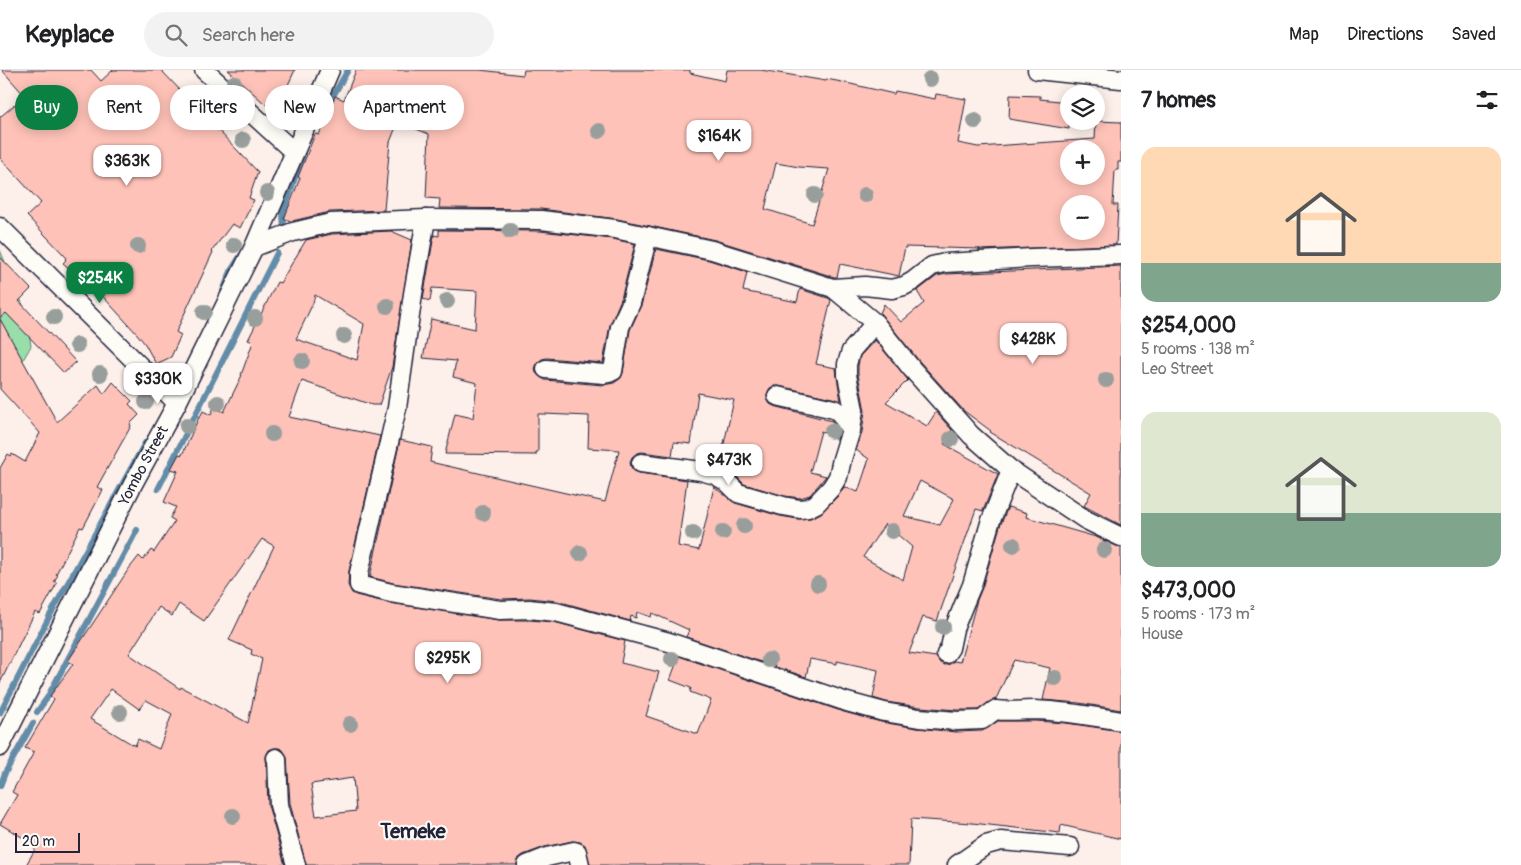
<!DOCTYPE html>
<meta charset="utf-8">
<style>
body{margin:0;font-family:Pangolin,sans-serif;background:#f2f2f2;color:#202124;height:100vh;display:flex;flex-direction:column;font-size:19px;white-space:nowrap}
*{box-sizing:border-box;margin:0}
p{font-size:16px;color:#757577}
.icon{flex:none;width:28px;height:28px;fill:none;stroke:currentColor;stroke-width:2;stroke-linecap:round;stroke-linejoin:round}
.map{position:relative;flex:1;overflow:hidden}
.details{display:flex;flex-direction:column;background:#fff;width:400px}
.details>*{flex:none}
.hud{position:absolute;left:15px;top:15px;width:475px;height:45px;display:flex;gap:10px}
.tools{position:absolute;left:1060px;top:15px;display:grid;gap:10px}
.tools a{display:grid;place-items:center;width:45px;height:45px;border-radius:50%;background:#fff;box-shadow:0 2px 12px #0003;font-size:25px}
.scale{position:absolute;left:15px;bottom:12px;width:65px;box-sizing:border-box;padding-left:5px;border:2px solid #22223b;border-top:0;font-size:14px;line-height:18px;white-space:nowrap;color:#22223b;-webkit-text-stroke:4px #fdfcf7;paint-order:stroke}
.price{position:absolute;translate:-50% -42px;padding:0 11px;border-radius:10px;background:#fff;color:#222;font-size:16px;line-height:32px;filter:drop-shadow(0 1px 2px #0008)}
.price::after{content:'';position:absolute;left:50%;top:30px;width:15px;height:11px;margin-left:-8px;background:inherit;clip-path:polygon(0 0,100% 0,50% 100%)}
.price.selected{background:#0b8043;color:#fff}
ul{padding:0;list-style:none}
li{display:grid;align-content:center;gap:10px;height:265px;padding:0 20px}
li span{display:grid;place-items:center;height:155px;border-radius:15px;color:#555}
li>.icon{margin-inline-start:auto}
span .icon{width:90px;height:90px;fill:#fffc;stroke-width:1}
li b{font-size:21px}
h2{display:flex;justify-content:space-between;align-items:center;height:60px;padding:0 20px;font-size:21px}
.chip{padding:0 18px;border-radius:22px;background:#fff;box-shadow:0 2px 12px #0003;font-size:18px;line-height:45px}
.chip.selected{background:#0b8043;color:#fff}
header{display:flex;align-items:center;gap:30px;box-sizing:border-box;height:70px;padding:0 25px;background:#fff;border-bottom:1px solid #e0e0e0}
header strong{font-size:24px}
nav{display:flex;gap:28px;margin-inline-start:auto;font-size:18px}
.search{width:350px;height:45px;background:#f2f2f2;display:flex;align-items:center;gap:12px;box-sizing:border-box;padding:0 18px;border-radius:28px;color:#757577;font-size:19px}
main{display:flex;flex:1;min-height:0}
.map>svg:first-child{display:block}
</style>
<header>
<strong>Keyplace</strong>
<div class="search"><svg class="icon" aria-label="search" viewBox="0 0 24 24"><circle cx="10" cy="10" r="6"/><path d="M15 15l6 6"/></svg>Search here</div>
<nav><a>Map</a><a>Directions</a><a>Saved</a></nav>
</header>
<main>
<div class="map">
<svg width="1121" height="795" viewBox="0 0 1121 795">
<rect width="100%" height="100%" fill="#fdf0ea"/>
<filter id="ink" filterUnits="userSpaceOnUse"><feTurbulence type="fractalNoise" baseFrequency=".02" numOctaves="2"/><feDisplacementMap in="SourceGraphic" scale="10" xChannelSelector="R" yChannelSelector="G"/><feConvolveMatrix kernelMatrix="1 2 1 2 8 2 1 2 1" color-interpolation-filters="sRGB"/></filter>
<g filter="url(#ink)">
<!-- green -->
<path fill="#98deab" stroke="#5d8073" d="M0,180L26,242L31,276L12,309L0,316Z"/>
<g fill="none" stroke-linecap="round" stroke-linejoin="round">
<!-- stream -->
<path stroke="#638ca8" stroke-width="6" d="M318,52L348,0
M284,159L283,143L303,84
M223,221L232,199L241,185
M158,419L277,183
M37,642L47,628L137,460
M0,643L48,549L145,373
M0,716L5,703L33,653"/>
</g>
<!-- building -->
<path fill="#fec2b8" stroke="#22223b" fill-rule="evenodd" d="M2,0H91L101,11L113,0H161L258,102L249,128L254,130L240,158L232,154L212,181L213,182L176,262L181,265L171,287L156,294L145,274L138,265L96,219L94,221L63,193L66,190L65,189L66,187L27,146L41,133L0,88V47L25,26Z
M228,0H295L278,36L265,34Z
M356,0H480L523,5L524,0H690V3L725,11L727,0H761L826,11V9L842,12L894,24L895,21L935,29L936,24L966,29L958,73L978,77L1095,69L1096,51L1121,52V92H1118V100H1115L1113,135H1118L1116,175L978,180L981,179L905,177L899,206L840,194L837,207H834L715,170L617,149L541,139L439,138L440,129L426,128L429,64L398,52L390,72L384,140L330,142L292,151L284,149L300,108L298,107L315,64L319,65L335,26L344,30ZM1069,79H1096V106H1069ZM776,93L799,97L829,99L812,154L765,139ZM1069,134H1096V161H1069Z
M1010,25L1040,26V29L1069,32V59L1009,49Z
M439,160L540,161L613,169L635,174L621,229L610,255L603,293L547,288L542,289L537,293L535,299L536,303L540,307L545,310L603,315L614,313L621,308L623,303L630,260L641,236L656,179L709,190L747,202L743,221L797,232L800,219L828,228L831,230L816,294L836,298L837,307L841,331L836,329L779,316H774L770,318L767,324V330L770,334L774,336L832,351L839,362L837,370L821,361L810,402L826,406L810,425L800,428L785,426L744,414L733,403L720,396L725,383L722,382L734,330L698,323L691,374L674,372L672,386L642,382L637,383L632,387L630,392L631,397L634,401L639,403L687,410L678,476L699,480L714,417L735,433L780,446L798,449L810,448L821,443L839,425L844,417L858,422L869,389L856,380L862,362L865,341L858,304V296L860,286L875,270L908,310L886,332L927,356L936,342L952,360L944,374L998,404L983,441L976,439L937,551L923,547L909,583L936,587L940,593L945,595L950,594L954,591L960,592L977,530L982,518L1000,456L1008,437L1027,443L1026,447L1096,467L1121,478V640L1079,633L1043,630L1050,598L1014,590L996,629L989,632L978,640H957L920,637L886,632L873,628L878,600L837,591V594L810,589L806,607L686,567L689,560L652,543L651,547L637,542L636,548L631,546L630,551L557,531L530,528L501,529L393,513L370,507L400,370L432,377L430,392L605,432L619,380L588,378L589,346L544,344H538V382H536V385L445,384L455,344L473,348L477,313L453,307L456,291L423,288L431,249L475,259L477,221L432,218L430,231L423,229L434,165L439,166ZM920,411L954,429L940,455L904,446ZM885,454L912,477L903,510L863,487Z
M391,161L412,170L392,297L379,335H372L302,311L289,347L380,366L349,501L348,515L352,523L356,525L389,533L498,550H529L554,552L625,571L621,593L659,602L646,646L698,664L711,630L690,622L691,618L670,610L679,586L844,642L881,652L917,658L956,662L982,661L988,658L998,651H1035L1066,653L1121,661V769L1061,755L1060,763L972,753L911,749L909,795H590L585,775L580,772L572,771L545,777L523,785L518,789L517,795H306L290,733L287,688L283,680L279,678H274L269,680L266,686L268,735L285,795H26L37,776L0,754L17,725L12,722L34,682L25,678L54,629L50,626L73,594L68,591L128,500L139,486L143,490L151,480L154,482L175,451L170,448L176,437L164,432L178,401L171,399L179,384L182,385L199,347H200L203,341L211,345L214,337L224,342L242,305H241L253,272L248,270L277,212L280,213L306,170L332,164ZM315,225L364,254L357,290L296,269L313,233ZM262,469L274,476L229,570L252,580L251,584L262,589L248,653L181,617L180,619L129,584L159,537L172,546L179,534L204,551ZM111,619L139,639L146,630L172,644L159,679L138,669L135,676L90,649ZM353,708L356,741L316,746L311,714Z
M0,187L31,219L19,231L76,292L64,303L6,243L0,248Z
M1121,196V455L1084,436L1091,423L990,362L991,361L964,341L920,292L880,243L884,234L901,252L924,233L917,221L937,206L947,204Z
M0,249L57,352L98,315L104,324L113,312L132,331L129,334L139,345L130,354L131,356L97,417L103,420L83,458L80,457L56,504L58,505L54,511L57,513L40,544L35,542L0,613V398L8,384L11,386L12,384L25,392L40,363L0,319Z"/>
<g fill="none" stroke-linecap="round" stroke-linejoin="round">
<!-- minor casing -->
<g stroke="#22223b" stroke-width="21">
<g id="minor">
<path d="M204,0L294,82"/>
<path d="M1037,0L1121,9"/>
<path d="M426,149L413,224L397,338L359,503V515L391,523L500,540L529,539L556,542L669,572L847,632L884,642L919,648L957,651L982,650L995,640C1009,642 1021,640 1035,640C1064,641 1092,646 1121,651"/>
<path d="M0,157L177,333"/>
<path d="M254,177L293,162L331,153L426,149L541,150L615,159L712,180L833,218L875,253L912,299L971,365L1011,400L1086,450L1121,467"/>
<path d="M833,218L865,216L892,219L904,216L913,211L932,196L945,193L1032,188L1121,185"/>
<path d="M546,299L604,304L609,303L613,301L620,257L631,233L648,166"/>
<path d="M777,326L834,339L840,343L851,360"/>
<path d="M641,393L701,401L715,405L727,412L738,423L783,436L800,439L808,438L816,434L831,418L838,407L842,389L851,360L854,340L847,305V294L851,281L875,253"/>
<path d="M946,584L950,578L954,559L964,534L972,515L990,453L1011,400"/>
<path id="s1" d="M0,677L133,414L177,333L254,177L330,0"/>
<path d="M276,688L277,689L279,735L296,795"/>
<path d="M527,795L547,787L574,781L577,782L580,795"/>
<path d="M957,795L986,775L1001,771L1070,777"/>
</g>
</g>
<!-- minor -->
<use href="#minor" stroke="#fdfcf7" stroke-width="18"/>
</g>
<!-- trees -->
<g fill="#989e9c">
<circle cx="930" cy="9" r="8"/>
<circle cx="234" cy="13" r="8"/>
<circle cx="975" cy="51" r="8"/>
<circle cx="599" cy="61" r="8"/>
<circle cx="243" cy="70" r="8"/>
<circle cx="267" cy="123" r="8"/>
<circle cx="815" cy="125" r="8"/>
<circle cx="865" cy="125" r="8"/>
<circle cx="510" cy="161" r="8"/>
<circle cx="234" cy="175" r="8"/>
<circle cx="138" cy="176" r="8"/>
<circle cx="447" cy="231" r="8"/>
<circle cx="387" cy="236" r="8"/>
<circle cx="204" cy="242" r="8"/>
<circle cx="54" cy="247" r="8"/>
<circle cx="255" cy="248" r="8"/>
<circle cx="344" cy="266" r="8"/>
<circle cx="77" cy="275" r="8"/>
<circle cx="302" cy="291" r="8"/>
<circle cx="100" cy="304" r="8"/>
<circle cx="1106" cy="310" r="8"/>
<circle cx="146" cy="332" r="8"/>
<circle cx="218" cy="333" r="8"/>
<circle cx="187" cy="356" r="8"/>
<circle cx="832" cy="361" r="8"/>
<circle cx="272" cy="364" r="8"/>
<circle cx="951" cy="369" r="8"/>
<circle cx="483" cy="443" r="8"/>
<circle cx="744" cy="456" r="8"/>
<circle cx="892" cy="461" r="8"/>
<circle cx="723" cy="462" r="8"/>
<circle cx="693" cy="463" r="8"/>
<circle cx="1013" cy="475" r="8"/>
<circle cx="1104" cy="480" r="8"/>
<circle cx="580" cy="483" r="8"/>
<circle cx="818" cy="514" r="8"/>
<circle cx="943" cy="557" r="8"/>
<circle cx="672" cy="589" r="8"/>
<circle cx="769" cy="590" r="8"/>
<circle cx="1055" cy="608" r="8"/>
<circle cx="120" cy="642" r="8"/>
<circle cx="350" cy="654" r="8"/>
<circle cx="233" cy="746" r="8"/>
</g>
</g>
<g text-anchor="middle" dominant-baseline="central" stroke-width="4" stroke-linejoin="round" paint-order="stroke">
<!-- street labels -->
<g font-size="15" fill="#22223b" stroke="#fdfcf7">
<text stroke="none"><textPath href="#s1" startOffset="316">Yombo Street</textPath></text>
</g>
<!-- district labels -->
<g font-size="20" font-weight="bold" fill="#22223b" stroke="#fdfcf7">
<text x="413" y="761">Temeke</text>
</g>
</g>
</svg>
<div class="tools">
<a><svg class="icon" aria-label="layers" viewBox="0 0 24 24"><path d="M12 4l9 5-9 5-9-5zM3 14l9 5 9-5"/></svg></a>
<a>+</a>
<a>−</a>
</div>
<div class="scale">20 m</div>
<b class="price" style="left:719px;top:92px">$164K</b>
<b class="price" style="left:127px;top:117px">$363K</b>
<b class="price selected" style="left:100px;top:234px">$254K</b>
<b class="price" style="left:1033px;top:295px">$428K</b>
<b class="price" style="left:158px;top:335px">$330K</b>
<b class="price" style="left:729px;top:416px">$473K</b>
<b class="price" style="left:448px;top:614px">$295K</b>
<div class="hud">
<a class="chip selected">Buy</a>
<a class="chip">Rent</a>
<a class="chip">Filters</a>
<a class="chip">New</a>
<a class="chip">Apartment</a>
</div>
</div>
<section class="details">
<h2>7 homes<svg class="icon" aria-label="filters" viewBox="0 0 24 24"><path d="M4 7h16M4 17h16"/><circle cx="9" cy="7" r="2"/><circle cx="15" cy="17" r="2"/></svg></h2>
<ul>
<li><span style="background:linear-gradient(#ffd9b3 75%,#7fa58c 0)"><svg class="icon" aria-label="home" viewBox="0 0 24 24"><path d="M3 11l9-7 9 7M6 9v11h12V9"/></svg></span><div><b>$254,000</b><p>5 rooms · 138 m²</p><p>Leo Street</p></div></li>
<li><span style="background:linear-gradient(#dfe7d0 65%,#7fa58c 0)"><svg class="icon" aria-label="home" viewBox="0 0 24 24"><path d="M3 11l9-7 9 7M6 9v11h12V9"/></svg></span><div><b>$473,000</b><p>5 rooms · 173 m²</p><p>House</p></div></li>
</ul>
</section>
</main>
